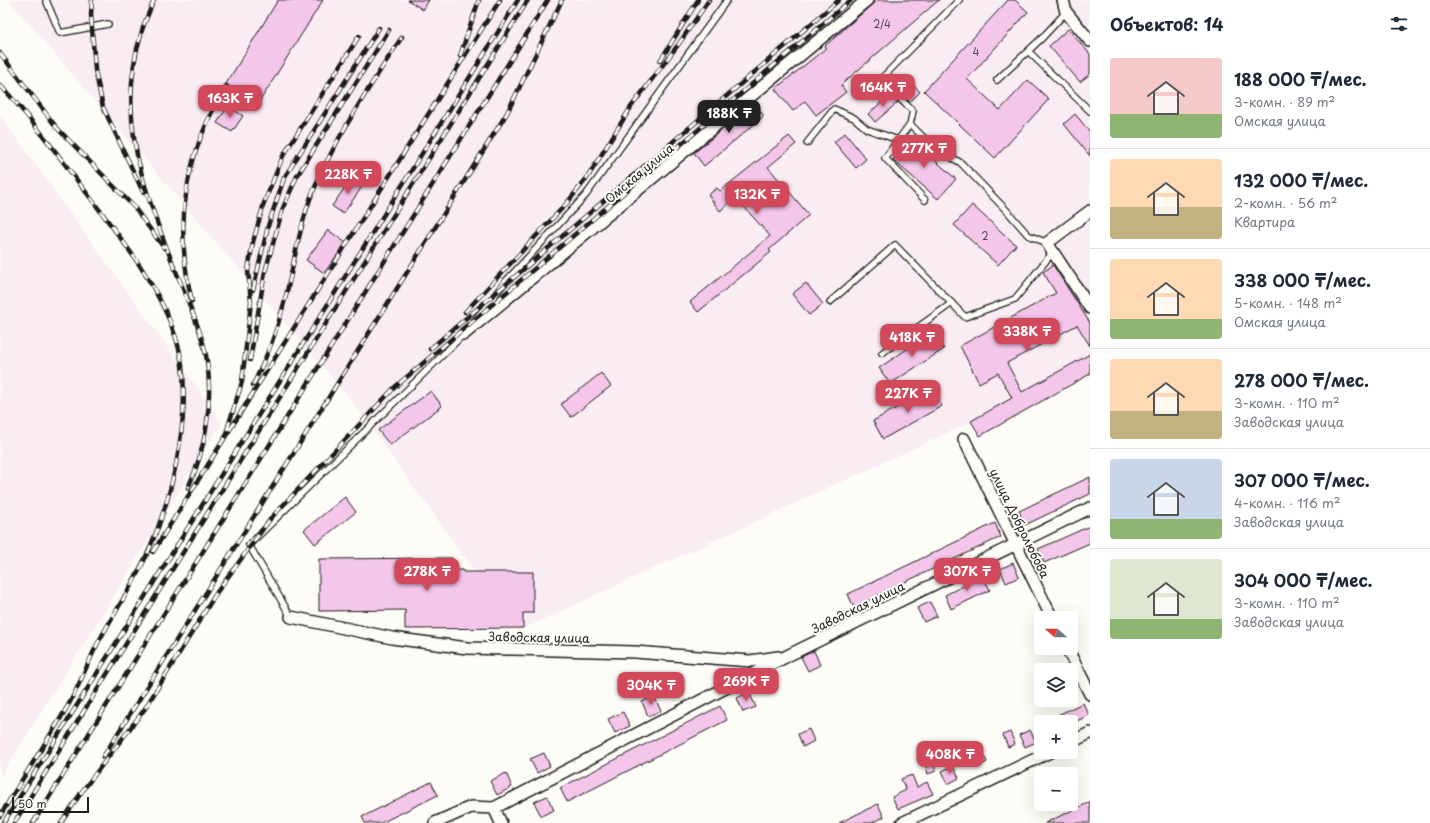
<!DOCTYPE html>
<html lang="ru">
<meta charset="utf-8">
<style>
body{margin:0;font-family:"Playpen Sans",sans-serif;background:#f2f2f3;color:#1f2937;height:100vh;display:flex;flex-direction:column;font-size:15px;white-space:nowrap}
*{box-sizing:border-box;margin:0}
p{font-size:13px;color:#747a83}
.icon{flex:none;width:22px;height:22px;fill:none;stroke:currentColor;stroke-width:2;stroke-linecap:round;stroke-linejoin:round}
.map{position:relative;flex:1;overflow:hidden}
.drawer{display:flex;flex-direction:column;background:#fff;width:340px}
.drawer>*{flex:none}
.needle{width:26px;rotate:290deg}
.controls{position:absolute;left:1034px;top:611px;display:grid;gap:8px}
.controls a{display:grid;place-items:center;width:44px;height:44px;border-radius:4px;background:#fff;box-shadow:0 4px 16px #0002;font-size:20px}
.scale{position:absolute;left:12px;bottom:10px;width:77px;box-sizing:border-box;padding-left:4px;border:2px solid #1c1c1c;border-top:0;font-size:11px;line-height:14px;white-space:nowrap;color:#1c1c1c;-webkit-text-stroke:3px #fdfcf7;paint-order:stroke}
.price{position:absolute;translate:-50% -34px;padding:0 9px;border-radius:8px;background:#d1495b;color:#fff;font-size:13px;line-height:26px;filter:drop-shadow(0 1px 2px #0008)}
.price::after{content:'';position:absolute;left:50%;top:24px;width:12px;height:9px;margin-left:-6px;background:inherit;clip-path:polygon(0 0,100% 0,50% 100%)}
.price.current{background:#222;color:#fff}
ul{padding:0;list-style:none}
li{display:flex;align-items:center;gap:12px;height:100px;padding:0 20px}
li+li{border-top:1px solid #e0e1e3}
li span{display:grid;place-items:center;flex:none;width:112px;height:80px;border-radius:4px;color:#555}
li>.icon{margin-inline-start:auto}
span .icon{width:48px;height:48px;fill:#fffc;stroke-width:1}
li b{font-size:17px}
h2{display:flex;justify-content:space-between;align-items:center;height:48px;padding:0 20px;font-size:17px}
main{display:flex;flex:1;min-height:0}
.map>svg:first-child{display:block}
</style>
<main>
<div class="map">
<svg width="1090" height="823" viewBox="0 0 1090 823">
<rect width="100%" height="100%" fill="#fdfcf7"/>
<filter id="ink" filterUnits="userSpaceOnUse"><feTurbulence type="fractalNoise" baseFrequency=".025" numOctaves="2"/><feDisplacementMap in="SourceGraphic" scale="8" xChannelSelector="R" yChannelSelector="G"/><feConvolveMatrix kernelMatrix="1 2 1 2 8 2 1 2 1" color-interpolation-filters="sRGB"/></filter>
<g filter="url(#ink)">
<!-- built -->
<path fill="#faecf3" d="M9,0H1090V367L518,631L351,400Z
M0,116L222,422L0,778Z"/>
<!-- building -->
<path fill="#f4c6ea" stroke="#1c1c1c" d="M278,0H323L258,104L226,84Z
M408,0H429L423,10Z
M877,0H939L841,85L846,92L816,115L805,101L793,111L775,89L826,48L825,46Z
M1008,0H1015L1028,12L967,79L1000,110L1028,80L1049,99L995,158L924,91Z
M1068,29L1090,54V74L1080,82L1049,46Z
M909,80L920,92L910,102L898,91Z
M890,95L898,102L875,122L868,114Z
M754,103L764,116L704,166L694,153Z
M228,106L243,116L232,132L217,123Z
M1075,114L1090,132V156L1064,124Z
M845,133L866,159L856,168L834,142Z
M789,136L796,144L768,167L809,215L769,250L771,252L698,312L690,302L770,236L736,198L720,211L708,195L717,188L720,191Z
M911,139L956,179L938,199L893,160Z
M353,176L364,184L343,214L332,206Z
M972,205L1016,245L998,265L954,225Z
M328,230L346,243L324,273L306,260Z
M1053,265L1090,323V346L1077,325L1007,363L1022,392L1090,354V374L980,436L971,421L1012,398L998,373L979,383L960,346L1056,293L1043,272Z
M806,283L823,304L809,315L792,294Z
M932,332L944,349L890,384L879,368Z
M601,373L611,386L571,417L561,404Z
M932,388L942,406L883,439L873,421Z
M431,391L442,406L390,445L378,430Z
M1090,477V494L1025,525L1019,511Z
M345,497L356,512L315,544L304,530Z
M995,523L1001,537L890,589L854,608L848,594Z
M1090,526V543L1044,563L1038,549Z
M452,558V570H463V572H533V613H523V628L405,629V610L319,611V559Z
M1013,563L1019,577L1006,583L1000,569Z
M983,576L990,590L951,609L945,595Z
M930,602L937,616L924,622L917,608Z
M814,651L820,665L808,671L801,657Z
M749,692L756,707L743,712L737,698Z
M654,696L661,711L648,716L642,702Z
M1083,703L1089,715L1075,722H1043Z
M720,706L727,720L567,802L560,788Z
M623,712L630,726L615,733L608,719Z
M809,729L814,741L803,747L798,734Z
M1030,730L1036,742L1025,747L1019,735Z
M1010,732L1015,744L1008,747L1003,735Z
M981,750L987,762L976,768L970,756Z
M544,753L550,766L537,773L530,759Z
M932,758L936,771L928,774L924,761Z
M953,766L959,778L948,784L942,771Z
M506,773L512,787L497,795L490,781Z
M912,775L917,787L927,782L933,794L898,809L892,797L906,790L901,779Z
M431,782L438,795L381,823H365L362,817Z
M547,796L554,810L541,816L534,802Z
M1090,802V823H1045Z
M878,804L884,817L871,823H839Z"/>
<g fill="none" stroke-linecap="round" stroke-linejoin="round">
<!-- lane casing -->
<g stroke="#1c1c1c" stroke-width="8">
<path id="lane" d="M46,0L60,33L108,24
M1028,51L1090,111
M997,80L1042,38L1066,12
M910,124L913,111L880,80L959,0
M807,143L834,109L854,118L867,129L898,140
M925,200L885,158L910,124L932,146L961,163L1008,212L1028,235L1047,243
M830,302L895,245L965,317L1015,299L1053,252
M475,320L506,281L586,195L727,0
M882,353L952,303
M291,617L249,545L465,333"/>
</g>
<!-- street casing -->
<g stroke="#1c1c1c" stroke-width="14">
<path id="street" d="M1063,0L1066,12L1090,41
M1090,211L1047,243L1090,308
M464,334L867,0
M964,439L1052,618
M291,617L392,638L467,648L635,652L750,661L778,657
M1067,648L1090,694
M1071,742L1090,733
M494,808L501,823
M435,823L471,807L494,808L789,655L1090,508
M902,823L1050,752"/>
</g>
<!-- lane -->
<use href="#lane" stroke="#fdfcf7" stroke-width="5.5"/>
<!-- street -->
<use href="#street" stroke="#fdfcf7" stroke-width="11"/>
<!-- rail casing -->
<g stroke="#1c1c1c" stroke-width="4.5">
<path id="rail" d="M92,0L91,14L95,70L103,107L143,192
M154,0C150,11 144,22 141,34C127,79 129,130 142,175C152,212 167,250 182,286C191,310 203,335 207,361C213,403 206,449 188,488
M0,53L57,128L134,207L164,248
M460,56L479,0
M660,61L698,0
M0,85C33,120 60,158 89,196C122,240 159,285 176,338C196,399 174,493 149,550C135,582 115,611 99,641C87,663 79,688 66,709C45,745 21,780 0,816
M253,290L268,226L284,178L379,28
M192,301C173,224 185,154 226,86
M465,312L567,203L587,178L631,107L678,45L709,0
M430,349L839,0
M250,360L265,272L283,208L297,176L389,30
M253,385C266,359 277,331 284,303C294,267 298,229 312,194C334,140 370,86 402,37
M227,430L242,382L251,302L248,270L253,242L264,203L283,156L359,36
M153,552L500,0
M103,757L507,113L562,0
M80,794L144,710L217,592L271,518L395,387L851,0
M4,822L518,0
M14,823L528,0
M33,823L548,0
M61,823L83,790"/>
</g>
<!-- rail -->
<use href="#rail" stroke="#fdfcf7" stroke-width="3" stroke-dasharray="9" stroke-linecap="butt"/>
</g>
</g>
<g text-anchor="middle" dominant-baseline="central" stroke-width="4" stroke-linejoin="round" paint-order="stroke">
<!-- number labels -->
<g font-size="10" fill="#524650">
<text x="882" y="23">2/4</text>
<text x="976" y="51">4</text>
<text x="985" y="235">2</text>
</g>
<!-- street labels -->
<g font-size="12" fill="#1c1c1c" stroke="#fdfcf7">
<text transform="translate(639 173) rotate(-40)">Омская улица</text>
<text transform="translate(1020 523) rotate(64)">улица Добролюбова</text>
<text transform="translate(858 607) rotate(-26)">Заводская улица</text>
<text transform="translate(539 637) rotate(1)">Заводская улица</text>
</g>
</g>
</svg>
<div class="controls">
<a><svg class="needle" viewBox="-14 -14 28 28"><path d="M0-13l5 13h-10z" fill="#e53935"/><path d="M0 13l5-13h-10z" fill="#747a83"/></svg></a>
<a><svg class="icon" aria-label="layers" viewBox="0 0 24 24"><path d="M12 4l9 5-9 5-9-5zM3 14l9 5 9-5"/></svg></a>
<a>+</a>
<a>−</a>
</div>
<div class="scale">50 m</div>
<b class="price" style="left:883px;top:108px">164K ₸</b>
<b class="price" style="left:230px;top:119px">163K ₸</b>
<b class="price current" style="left:729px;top:134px">188K ₸</b>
<b class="price" style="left:924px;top:169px">277K ₸</b>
<b class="price" style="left:348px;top:195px">228K ₸</b>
<b class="price" style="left:757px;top:215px">132K ₸</b>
<b class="price" style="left:1027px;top:352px">338K ₸</b>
<b class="price" style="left:912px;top:358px">418K ₸</b>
<b class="price" style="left:908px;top:414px">227K ₸</b>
<b class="price" style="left:427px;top:592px">278K ₸</b>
<b class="price" style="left:967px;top:592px">307K ₸</b>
<b class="price" style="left:746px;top:702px">269K ₸</b>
<b class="price" style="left:651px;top:706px">304K ₸</b>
<b class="price" style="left:950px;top:775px">408K ₸</b>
</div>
<section class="drawer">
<h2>Объектов: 14<svg class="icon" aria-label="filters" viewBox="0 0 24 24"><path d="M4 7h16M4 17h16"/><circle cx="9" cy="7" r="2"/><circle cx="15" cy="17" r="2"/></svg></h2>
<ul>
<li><span style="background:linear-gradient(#f6c9c9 70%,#8fb573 0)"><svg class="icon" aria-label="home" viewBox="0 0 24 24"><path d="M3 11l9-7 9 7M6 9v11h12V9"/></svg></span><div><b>188 000 ₸/мес.</b><p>3-комн. · 89 m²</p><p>Омская улица</p></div></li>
<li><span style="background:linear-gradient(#ffd9b3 60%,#c2b280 0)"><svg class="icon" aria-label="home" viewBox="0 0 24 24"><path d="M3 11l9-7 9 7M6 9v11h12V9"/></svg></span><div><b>132 000 ₸/мес.</b><p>2-комн. · 56 m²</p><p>Квартира</p></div></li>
<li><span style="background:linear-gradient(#ffd9b3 75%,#8fb573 0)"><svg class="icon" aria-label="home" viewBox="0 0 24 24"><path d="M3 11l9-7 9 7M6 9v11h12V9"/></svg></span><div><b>338 000 ₸/мес.</b><p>5-комн. · 148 m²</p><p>Омская улица</p></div></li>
<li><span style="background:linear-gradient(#ffd9b3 65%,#c2b280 0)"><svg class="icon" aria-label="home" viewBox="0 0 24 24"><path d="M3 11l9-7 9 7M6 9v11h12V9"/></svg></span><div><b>278 000 ₸/мес.</b><p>3-комн. · 110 m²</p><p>Заводская улица</p></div></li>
<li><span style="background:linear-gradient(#c9d6e8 75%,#8fb573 0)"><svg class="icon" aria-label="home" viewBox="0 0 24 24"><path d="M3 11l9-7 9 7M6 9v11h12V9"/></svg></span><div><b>307 000 ₸/мес.</b><p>4-комн. · 116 m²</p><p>Заводская улица</p></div></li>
<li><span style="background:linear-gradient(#dfe7d0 75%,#8fb573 0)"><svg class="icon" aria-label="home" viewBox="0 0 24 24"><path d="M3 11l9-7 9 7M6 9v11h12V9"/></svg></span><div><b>304 000 ₸/мес.</b><p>3-комн. · 110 m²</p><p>Заводская улица</p></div></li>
</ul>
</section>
</main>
